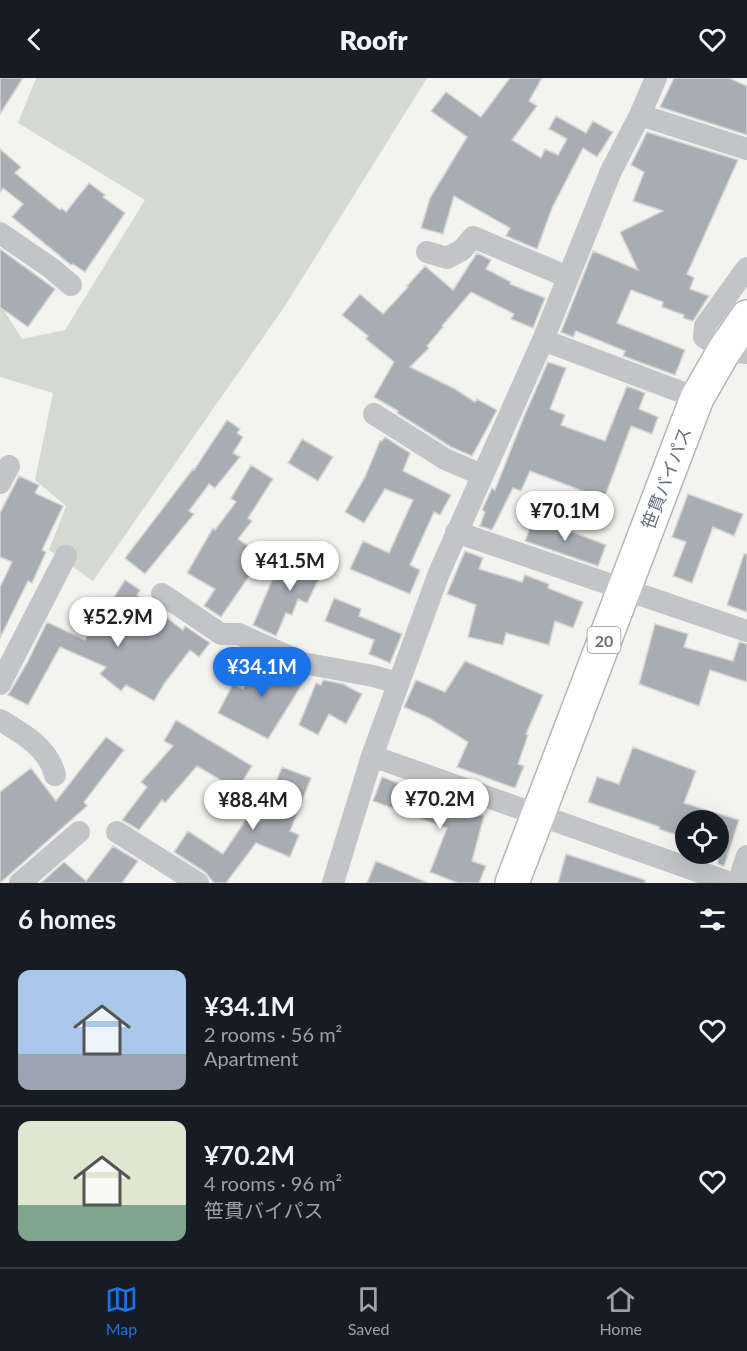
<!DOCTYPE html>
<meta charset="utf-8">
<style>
body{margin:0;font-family:Lato,"Noto Sans JP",sans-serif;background:#20242c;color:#f1f3f6;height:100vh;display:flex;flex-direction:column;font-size:22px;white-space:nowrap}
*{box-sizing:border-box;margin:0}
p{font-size:20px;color:#9ea1a6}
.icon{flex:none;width:33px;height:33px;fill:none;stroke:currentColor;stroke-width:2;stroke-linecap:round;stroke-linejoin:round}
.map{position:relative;height:805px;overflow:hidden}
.panel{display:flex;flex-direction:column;background:#171b24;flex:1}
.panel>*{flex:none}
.fabs{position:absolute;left:675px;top:732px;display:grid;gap:12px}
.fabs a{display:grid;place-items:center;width:54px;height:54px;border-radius:50%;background:#171b24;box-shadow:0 6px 24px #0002;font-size:30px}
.price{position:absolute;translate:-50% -51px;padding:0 14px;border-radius:21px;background:#fff;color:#222;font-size:20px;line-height:39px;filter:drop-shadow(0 2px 3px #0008)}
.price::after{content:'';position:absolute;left:50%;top:36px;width:18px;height:14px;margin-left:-9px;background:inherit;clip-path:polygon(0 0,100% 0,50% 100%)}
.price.active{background:#1a73e8;color:#fff}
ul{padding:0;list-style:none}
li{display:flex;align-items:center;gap:18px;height:150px;padding:0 18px}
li+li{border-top:2px solid #363941}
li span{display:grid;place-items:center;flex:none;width:168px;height:120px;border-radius:12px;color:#555}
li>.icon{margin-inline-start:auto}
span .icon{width:72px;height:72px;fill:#fffc;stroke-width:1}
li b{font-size:26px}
h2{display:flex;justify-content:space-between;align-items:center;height:72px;padding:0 18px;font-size:26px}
header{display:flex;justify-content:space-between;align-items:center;height:78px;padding:0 18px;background:#171b24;font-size:27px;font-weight:800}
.menu{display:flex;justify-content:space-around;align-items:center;height:84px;border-top:2px solid #363941;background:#171b24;font-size:16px;color:#9ea1a6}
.menu a{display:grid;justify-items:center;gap:3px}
.menu .active{color:#1a73e8}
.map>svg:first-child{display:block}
</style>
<header><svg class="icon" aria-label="back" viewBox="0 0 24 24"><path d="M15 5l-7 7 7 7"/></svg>Roofr<svg class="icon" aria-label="heart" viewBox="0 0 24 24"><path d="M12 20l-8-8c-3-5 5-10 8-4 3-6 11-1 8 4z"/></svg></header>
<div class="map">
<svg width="747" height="805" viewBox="0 0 747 805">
<rect width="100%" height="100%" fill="#f3f4f0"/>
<!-- green -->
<path fill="#d4dad1" d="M36,0H427L285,228L93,503L49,472L66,428L35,402L53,315L0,299V226L22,261L65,252L145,122L18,45Z"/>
<!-- building -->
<path fill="#a8adb4" stroke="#d5d5d3" stroke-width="1.5" d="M0,0H23L0,36Z
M510,0H542L529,23L537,28L512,62L541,80L545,71L558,77L567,61L549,51L556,38L586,55L593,43L613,54L597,79L583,70L552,130L537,171L506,158L510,150L454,118L443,156L421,150L430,120L467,59L431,33L446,14L481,39Z
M674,0H729L747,8V57L660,29Z
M647,54L738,82L687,196L694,200L690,211L709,218L693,243L683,240L684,237L662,229L663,224L631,212L617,245L685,272L675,297L623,278L625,273L576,253L573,259L561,254L593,173L638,192L620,154L663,133L633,123L644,94L631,87Z
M0,71L21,89L15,95L60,132L62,130L66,134L89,105L105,117L103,119L125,135L85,194L73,186L71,187L12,139L23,126L3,110L0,114Z
M0,171L55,211L28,249L0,229Z
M477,175L491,182L486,191L511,204L510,206L545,220L533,250L511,241L514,236L471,214L442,248L443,249L427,268L429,270L410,289L455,311L475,324L477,321L497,332L472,378L451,369L397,335L398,333L374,319L394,284L366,261L368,258L342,237L360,216L383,236L408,209L407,208L425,188L453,212Z
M548,284L566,290L550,331L565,337L561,347L605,363L627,308L645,315L639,331L658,339L652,356L631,348L604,421L530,393L521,413L513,410L492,452L480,448L485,434L482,432L492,410L495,412L523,341Z
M227,342L240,351L237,355L243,359L233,375L240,379L215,410L209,406L189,433L194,436L145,496L125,480L193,391L194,392Z
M385,359L410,375L403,393L451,417L440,437L434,434L410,487L420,492L410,516L350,491L363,463L389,475L413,422L385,411L364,445L345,434L365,399L380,363H382Z
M302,361L333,379L318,403L288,385Z
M251,387L273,401L248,440L252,443L238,461L263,478L221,539L204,528L215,511L187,495L213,450L215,452L236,424L231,420Z
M19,398L39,407L35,415L63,428L42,472L46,474L32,505L28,503L0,560V509L12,484L0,479V435Z
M688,416L743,436L734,458L713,449L692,505L673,498L686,464L672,459Z
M534,439L606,467L598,488L525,463Z
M309,470L329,480L307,525L298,521L292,537L286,535L276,558L253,547L277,491L295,499Z
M465,473L483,480L479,491L522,504L525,497L549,506L548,510L583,524L573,550L555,543L549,567L506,555L503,567L468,559L476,527L447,516Z
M744,476H747V534L727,527Z
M125,502L140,512L137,517L183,552L185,548L210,565L199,579L190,572L164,606L154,623L126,607L121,613L100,596L106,589L60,569L28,627L8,617L27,585L47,544L85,562L90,551L93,552Z
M334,520L361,531L359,538L402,556L390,585L369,576L374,562L325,543Z
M655,546L688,556L684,569L733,583L739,564L747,566V604L710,592L699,628L639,606Z
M259,580L306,600L268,661L218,635L233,606L243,611Z
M465,583L543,617L526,656L528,657L518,686L524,688L515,710L457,689L468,664L429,640L404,629L416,602L445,614Z
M323,602L343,606L362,616L346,646L329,636L318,657L299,647L316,605L321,607Z
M176,642L252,688L237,712L197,688L165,725L162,722L139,752L122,742L147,709L141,704L173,668L164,663Z
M106,659L124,672L84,724L87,728L0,805V714L31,690L56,723Z
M633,669L696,693L684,725L739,742L724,788L718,786V742H686V760L659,751L660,749L588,724L597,699L619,706Z
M282,689L311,700L290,753L299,757L290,779L256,765L226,805H214L205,794L174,774L188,753L223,776L249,737L260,744Z
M382,699L449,725L447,728L484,738L472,783L486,788L479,805H458L430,794L447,750L373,723Z
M113,768L138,783L122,805H41L64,784L86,803Z
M566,776L645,802V805H558Z
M376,783L428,805H367Z"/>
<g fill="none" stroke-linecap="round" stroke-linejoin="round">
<!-- primary casing -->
<g stroke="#b3b6b9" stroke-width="36">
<path id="primary" d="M512,805L697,320L724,273L747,239"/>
</g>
<!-- street -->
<path stroke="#c2c4c8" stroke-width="22" d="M640,37L747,71
M0,155L51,190L71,207
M427,174L447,180L462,172L473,159L568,199
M747,190L705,248L704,259L724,273L747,275
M543,262L697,320
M374,336L445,381L482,397
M0,405L9,388
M456,454L747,553
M162,516L221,556H239L303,585L373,598L398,605
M0,606L66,478
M0,642C23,656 48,669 55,697
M372,678L731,805
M117,754L198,805
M20,805L79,754
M333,805L372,678L439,495L543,262L611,93L640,37L656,0
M738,805L747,778"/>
<!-- primary -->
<use href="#primary" stroke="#fff" stroke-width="33"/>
</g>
<g text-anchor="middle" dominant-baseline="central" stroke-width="6" stroke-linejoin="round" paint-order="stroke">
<!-- shield labels -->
<rect fill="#fff" stroke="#939ba5" stroke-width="1.5" x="587.5" y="549" width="33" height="26" rx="4.5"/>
<g font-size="16" font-weight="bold" fill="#65707f">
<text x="604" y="562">20</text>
</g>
<!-- street labels -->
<g font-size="18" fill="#65707f" stroke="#fff">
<text transform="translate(666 400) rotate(-69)">笹貫バイパス</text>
</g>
</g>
</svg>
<div class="fabs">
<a><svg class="icon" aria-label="locate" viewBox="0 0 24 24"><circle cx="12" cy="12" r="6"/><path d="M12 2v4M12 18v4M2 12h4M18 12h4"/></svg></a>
</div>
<b class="price" style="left:565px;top:464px">¥70.1M</b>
<b class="price" style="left:290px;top:514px">¥41.5M</b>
<b class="price" style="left:118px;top:570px">¥52.9M</b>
<b class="price active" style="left:262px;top:620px">¥34.1M</b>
<b class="price" style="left:440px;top:752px">¥70.2M</b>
<b class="price" style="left:253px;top:753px">¥88.4M</b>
</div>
<section class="panel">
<h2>6 homes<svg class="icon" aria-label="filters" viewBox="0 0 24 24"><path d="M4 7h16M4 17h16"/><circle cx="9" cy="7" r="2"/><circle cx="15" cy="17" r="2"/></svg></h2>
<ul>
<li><span style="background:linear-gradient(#a9c7e8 70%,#9aa5b1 0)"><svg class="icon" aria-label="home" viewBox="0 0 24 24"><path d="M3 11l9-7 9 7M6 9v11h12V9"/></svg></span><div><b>¥34.1M</b><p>2 rooms · 56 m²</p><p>Apartment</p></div><svg class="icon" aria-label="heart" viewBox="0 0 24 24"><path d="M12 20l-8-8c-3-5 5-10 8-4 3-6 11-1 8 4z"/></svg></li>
<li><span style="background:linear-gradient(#dfe7d0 70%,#7fa58c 0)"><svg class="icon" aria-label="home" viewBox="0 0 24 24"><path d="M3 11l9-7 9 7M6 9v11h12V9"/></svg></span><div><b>¥70.2M</b><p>4 rooms · 96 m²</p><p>笹貫バイパス</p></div><svg class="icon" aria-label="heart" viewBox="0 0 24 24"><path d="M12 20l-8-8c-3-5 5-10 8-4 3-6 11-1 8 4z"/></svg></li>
</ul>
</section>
<nav class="menu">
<a class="active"><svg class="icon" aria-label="map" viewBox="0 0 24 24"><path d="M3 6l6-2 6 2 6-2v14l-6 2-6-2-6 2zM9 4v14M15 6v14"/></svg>Map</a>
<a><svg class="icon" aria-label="saved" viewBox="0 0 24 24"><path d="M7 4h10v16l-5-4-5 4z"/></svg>Saved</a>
<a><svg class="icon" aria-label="home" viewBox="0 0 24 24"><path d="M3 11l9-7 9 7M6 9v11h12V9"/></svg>Home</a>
</nav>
